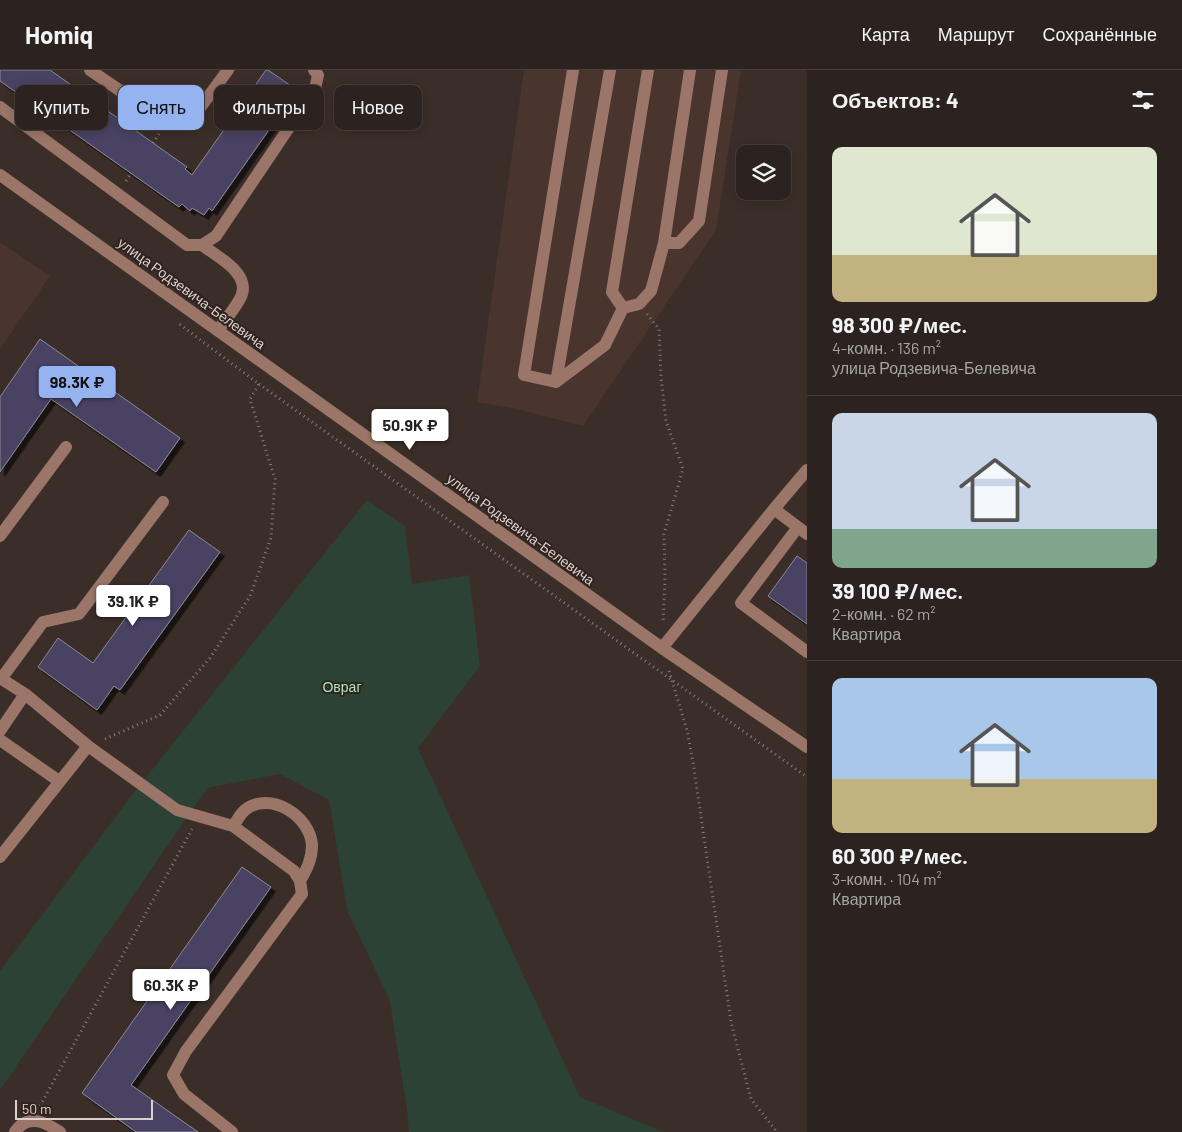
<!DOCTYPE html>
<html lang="ru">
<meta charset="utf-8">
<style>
body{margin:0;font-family:Barlow,sans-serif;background:#382f2c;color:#f1f3f6;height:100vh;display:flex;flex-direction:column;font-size:19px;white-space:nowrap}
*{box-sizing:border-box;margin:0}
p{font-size:16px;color:#a6a4a4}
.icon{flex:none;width:28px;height:28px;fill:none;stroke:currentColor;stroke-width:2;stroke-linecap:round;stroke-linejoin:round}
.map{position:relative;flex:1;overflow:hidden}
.sheet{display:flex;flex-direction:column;background:#2c221f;width:375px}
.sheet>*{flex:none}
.banner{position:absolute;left:15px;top:15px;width:475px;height:45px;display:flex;gap:10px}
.tools{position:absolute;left:736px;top:75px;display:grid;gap:10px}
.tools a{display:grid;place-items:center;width:55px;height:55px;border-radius:10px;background:#2c221f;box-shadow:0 2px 12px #0003,0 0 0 1px #483f3d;font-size:25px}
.scale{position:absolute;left:15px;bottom:12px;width:138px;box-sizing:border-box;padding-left:5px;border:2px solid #dad1ce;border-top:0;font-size:14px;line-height:18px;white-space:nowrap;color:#dad1ce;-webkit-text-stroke:4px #31241f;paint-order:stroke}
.price{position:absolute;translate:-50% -42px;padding:0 11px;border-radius:5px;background:#fff;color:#222;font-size:16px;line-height:32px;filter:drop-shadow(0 1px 2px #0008)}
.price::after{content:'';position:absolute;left:50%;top:30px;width:15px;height:11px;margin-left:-8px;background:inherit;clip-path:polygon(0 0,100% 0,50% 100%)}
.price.selected{background:#95b2f1;color:#111}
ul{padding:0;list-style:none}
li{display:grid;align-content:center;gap:10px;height:265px;padding:0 25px}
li+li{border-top:1px solid #483f3d}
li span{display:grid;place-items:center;height:155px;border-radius:10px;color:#555}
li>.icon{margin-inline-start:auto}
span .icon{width:90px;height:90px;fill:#fffc;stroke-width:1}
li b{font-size:21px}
h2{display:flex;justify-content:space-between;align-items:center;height:60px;padding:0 25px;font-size:21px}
.tag{padding:0 18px;border-radius:10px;background:#2c221f;box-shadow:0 2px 12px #0003,0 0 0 1px #483f3d;font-size:18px;line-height:45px}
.tag.selected{background:#95b2f1;color:#111}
header{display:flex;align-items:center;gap:30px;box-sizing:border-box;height:70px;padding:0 25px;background:#2c221f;border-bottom:1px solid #483f3d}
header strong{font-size:24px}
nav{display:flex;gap:28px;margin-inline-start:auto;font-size:18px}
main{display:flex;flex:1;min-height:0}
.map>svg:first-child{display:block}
</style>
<header>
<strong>Homiq</strong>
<nav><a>Карта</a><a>Маршрут</a><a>Сохранённые</a></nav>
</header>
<main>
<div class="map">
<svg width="807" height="1062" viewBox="0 0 807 1062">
<defs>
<filter id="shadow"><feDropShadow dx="4.5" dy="4.5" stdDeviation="0" flood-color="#0009"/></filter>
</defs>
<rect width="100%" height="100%" fill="#3b2e29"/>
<!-- built -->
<path fill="#49352e" d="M524,0H741L716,160L583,356L513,338L477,332Z
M0,172L50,206L0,279Z"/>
<!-- green -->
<path fill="#2b4234" d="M367,430L405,456L412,514L469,505L480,596L418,678L580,1027L663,1062H409L407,1040L390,931L347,840L329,730L280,704L207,718L0,1020V901L132,725Z"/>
<!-- building -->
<path fill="#494364" stroke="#8a8896" filter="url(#shadow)" d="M0,0H50L187,97L185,99L192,105L266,0H268L297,20L212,141L209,138L204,145L192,138L190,141L182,134L179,137L0,11Z
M40,269L180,368L156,402L51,329L0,402V327Z
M189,460L220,482L120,620L114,616L97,640L38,597L58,568L93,593Z
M797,486L807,493V554L768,526Z
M242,797L271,817L131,1015L198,1062H136L82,1023Z"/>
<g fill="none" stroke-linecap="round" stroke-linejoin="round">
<!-- path -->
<path stroke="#887d79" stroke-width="3" stroke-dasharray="1 4" stroke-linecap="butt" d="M153,73L159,64
M126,111L131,103
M647,244L659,259L661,307L666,351L683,399L664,464L665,510L663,553
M259,314L807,707
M669,601L687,660L693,692L731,952L751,1029L777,1062
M105,669L160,645L210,588L250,526L271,468L275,409L250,329L259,314L178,253
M40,1036L192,759"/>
<!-- minor -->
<path stroke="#9b7668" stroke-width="12" d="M90,0L167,53L181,55L194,46L228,0
M573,0L524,305L556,312L605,275L623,238L639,234L651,221L664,173L690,0
M0,37L187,175H202L216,166L315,19L318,5L314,0
M0,105L662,578L807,677
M664,173H679L699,151L722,0
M202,175C216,186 249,202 242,224C240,232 224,252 218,260
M623,238L612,222L648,0
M556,312L610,0
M774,439L807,400
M798,457L741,533L807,582
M0,466L66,377
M662,578L774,439L807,464
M0,608L25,624L88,676L177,740L233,756L294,801L300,811L302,824L186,981L173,1005L184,1024L232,1062
M1,609L43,552L79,544L163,432
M0,661L25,624
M0,670L59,711
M233,756C237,751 240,744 245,740C270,720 310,746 312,775C312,789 307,799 300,811
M0,787L88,676
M15,1062C28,1043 45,1052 60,1062"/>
</g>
<g text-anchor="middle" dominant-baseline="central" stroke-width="4" stroke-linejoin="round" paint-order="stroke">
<!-- street labels -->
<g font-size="14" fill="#dad1ce" stroke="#31241f">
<text transform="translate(192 223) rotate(36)">улица Родзевича-Белевича</text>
<text transform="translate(521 459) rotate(36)">улица Родзевича-Белевича</text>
</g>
<!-- park labels -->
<g font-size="14" fill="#a6e5bc" stroke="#31241f">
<text x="342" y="616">Овраг</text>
</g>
</g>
</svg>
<div class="tools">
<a><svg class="icon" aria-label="layers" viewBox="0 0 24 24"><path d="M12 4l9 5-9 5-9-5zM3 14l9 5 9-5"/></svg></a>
</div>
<div class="scale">50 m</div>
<b class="price selected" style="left:77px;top:338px">98.3K ₽</b>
<b class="price" style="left:410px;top:381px">50.9K ₽</b>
<b class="price" style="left:133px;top:557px">39.1K ₽</b>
<b class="price" style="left:171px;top:941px">60.3K ₽</b>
<div class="banner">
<a class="tag">Купить</a>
<a class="tag selected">Снять</a>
<a class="tag">Фильтры</a>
<a class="tag">Новое</a>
</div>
</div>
<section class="sheet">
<h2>Объектов: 4<svg class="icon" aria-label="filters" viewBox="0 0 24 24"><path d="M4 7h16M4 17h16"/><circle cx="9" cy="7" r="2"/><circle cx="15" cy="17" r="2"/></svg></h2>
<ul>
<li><span style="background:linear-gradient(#dfe7d0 70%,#c2b280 0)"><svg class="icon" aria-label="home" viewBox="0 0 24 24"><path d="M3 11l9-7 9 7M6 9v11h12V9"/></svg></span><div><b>98 300 ₽/мес.</b><p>4-комн. · 136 m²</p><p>улица Родзевича-Белевича</p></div></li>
<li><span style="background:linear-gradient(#c9d6e8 75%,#7fa58c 0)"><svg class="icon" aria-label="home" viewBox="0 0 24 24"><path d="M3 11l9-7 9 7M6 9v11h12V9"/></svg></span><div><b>39 100 ₽/мес.</b><p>2-комн. · 62 m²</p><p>Квартира</p></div></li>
<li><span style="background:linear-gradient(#a9c7e8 65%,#c2b280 0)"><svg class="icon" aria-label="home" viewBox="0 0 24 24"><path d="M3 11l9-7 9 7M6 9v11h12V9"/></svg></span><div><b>60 300 ₽/мес.</b><p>3-комн. · 104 m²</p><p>Квартира</p></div></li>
</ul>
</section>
</main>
